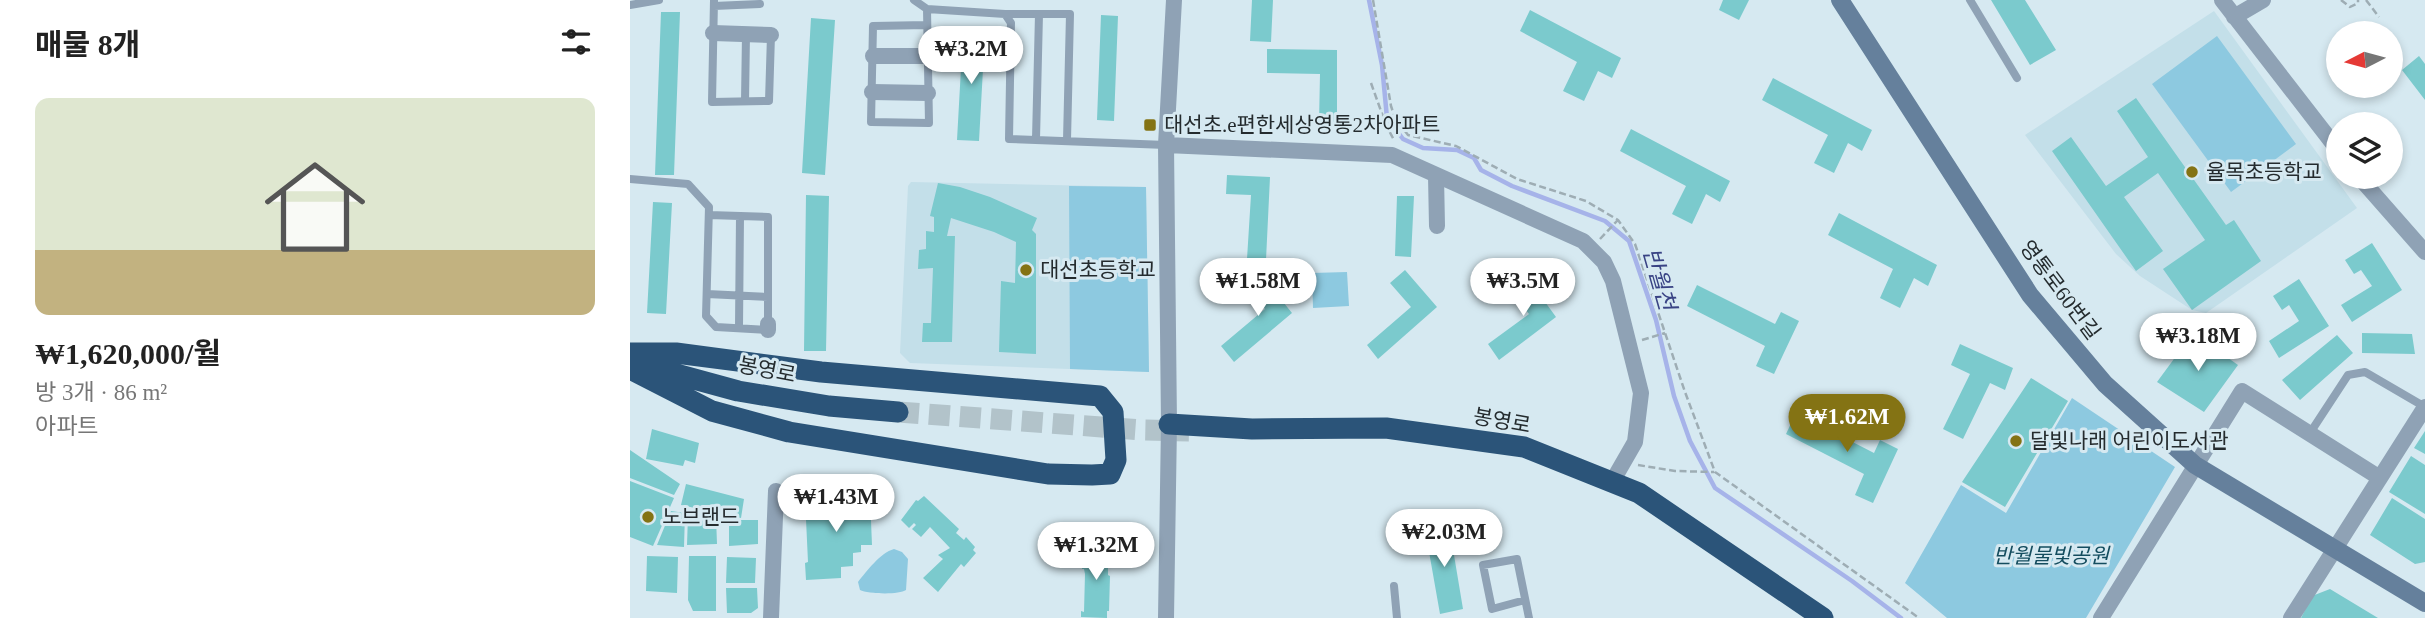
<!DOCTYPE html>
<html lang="ko">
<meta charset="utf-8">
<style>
body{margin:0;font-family:"Times New Roman","Noto Sans KR",serif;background:#f6f6f6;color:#222;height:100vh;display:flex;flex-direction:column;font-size:26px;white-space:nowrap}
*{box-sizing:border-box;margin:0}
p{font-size:23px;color:#767676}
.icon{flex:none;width:38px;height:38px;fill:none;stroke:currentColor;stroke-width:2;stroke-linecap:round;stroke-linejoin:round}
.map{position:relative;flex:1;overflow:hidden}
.side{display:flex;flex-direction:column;background:#fff;width:630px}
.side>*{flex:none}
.needle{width:46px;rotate:264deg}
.controls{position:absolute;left:1696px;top:21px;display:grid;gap:14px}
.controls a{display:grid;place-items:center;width:77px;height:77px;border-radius:50%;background:#fff;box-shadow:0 4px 10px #0003;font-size:35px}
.price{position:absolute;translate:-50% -60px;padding:0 16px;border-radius:24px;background:#fff;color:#222;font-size:23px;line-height:46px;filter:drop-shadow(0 2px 4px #0008)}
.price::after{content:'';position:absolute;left:50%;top:42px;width:21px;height:16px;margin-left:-10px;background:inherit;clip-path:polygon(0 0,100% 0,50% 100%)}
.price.selected{background:#847314;color:#fff}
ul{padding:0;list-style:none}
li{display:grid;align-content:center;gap:14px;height:371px;padding:0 35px}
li+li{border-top:2px solid #e0e0e0}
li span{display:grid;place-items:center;height:217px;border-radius:14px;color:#555}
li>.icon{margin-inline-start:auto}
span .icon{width:126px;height:126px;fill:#fffc;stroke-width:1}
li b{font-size:30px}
h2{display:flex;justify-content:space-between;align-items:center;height:84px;padding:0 35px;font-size:30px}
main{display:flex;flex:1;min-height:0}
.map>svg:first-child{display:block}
</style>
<main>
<section class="side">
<h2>매물 8개<svg class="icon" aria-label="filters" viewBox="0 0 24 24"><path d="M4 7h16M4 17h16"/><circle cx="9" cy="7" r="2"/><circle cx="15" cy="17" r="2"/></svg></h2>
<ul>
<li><span style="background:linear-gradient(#dfe7d0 70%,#c2b280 0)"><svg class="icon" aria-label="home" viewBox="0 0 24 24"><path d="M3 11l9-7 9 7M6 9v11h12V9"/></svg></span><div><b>₩1,620,000/월</b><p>방 3개 · 86 m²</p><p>아파트</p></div></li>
</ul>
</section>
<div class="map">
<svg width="1795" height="618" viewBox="0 0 1795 618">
<rect width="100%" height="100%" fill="#d6e9f1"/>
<!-- built -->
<path fill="#c3dfe9" d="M1584,11L1727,208L1576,313L1562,310L1510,276L1486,254L1395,135Z
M281,182L516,187L519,372L280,363L270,353L278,186Z"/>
<!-- green -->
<path fill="#8dc9e0" d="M1587,36L1666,144L1601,192L1522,84Z
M439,186L516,187L519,372L440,369Z
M717,272L719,306L683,308L682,273Z
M1442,398L1545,467L1456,618H1317L1275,583L1331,485L1376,513Z
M264,549L272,552L278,559L276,590C269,595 238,594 230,590L228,582C237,571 250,553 264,549Z"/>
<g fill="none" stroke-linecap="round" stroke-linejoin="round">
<!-- stream -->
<path stroke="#a6b3e9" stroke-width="4.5" d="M739,0L752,65L757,118L773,139L793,148L827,150L844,158L851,170L882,186L975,221L999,241L1026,320L1044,396L1060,441L1085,488L1222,581L1271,618"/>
</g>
<!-- building -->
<path fill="#7bcacd" d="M622,0H643L641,42L620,41Z
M1093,0H1119L1109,20L1089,10Z
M1361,0H1395L1426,50L1400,65Z
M900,10L991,58L982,78L968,71L954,101L933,91L947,62L890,31Z
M31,12H50L44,175H25Z
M471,15L488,16L484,121L467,120Z
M181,18L205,20L195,175L172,173Z
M333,32L355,33L349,141L327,140Z
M637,49L707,50V124L689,123L690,74L637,73Z
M1789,56L1795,64V100L1772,70Z
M1143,78L1242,130L1232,151L1218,143L1204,173L1184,163L1198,135L1132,100Z
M1506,98L1596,225L1604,220L1631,261L1562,310L1533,269L1575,240L1528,173L1494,197L1533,251L1506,271L1422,151L1441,137L1476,186L1518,157L1487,111Z
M1001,129L1100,181L1090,202L1076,194L1062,224L1042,214L1056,186L990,151Z
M597,175L640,177L636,260L617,259L621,195L596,194Z
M308,183L330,187L360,197L407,218L402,230L406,234V354L369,352L371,281L385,283L386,242L364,232L321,218L317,236H325L322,342H292L293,323H301L303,268L288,269L289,250L296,249V231L304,232V217L300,216Z
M176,195L199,196L196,351H174Z
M767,196H784L781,257L765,256Z
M23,202L42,203L36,314L17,313Z
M1209,213L1307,265L1298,286L1284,278L1270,308L1250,298L1263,269L1198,235Z
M1742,243L1772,290L1722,322L1711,305L1742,286L1731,270L1724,274L1715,260Z
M775,270L807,307L748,359L737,345L781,307L760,283Z
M628,271L662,313L604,362L591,346L635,309L614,283Z
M894,273L926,317L869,360L858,344L899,314L877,285Z
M1669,279L1699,326L1649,358L1639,341L1669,321L1659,305L1652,310L1643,296Z
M1067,285L1145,324L1151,312L1169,321L1144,374L1126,366L1135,346L1057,306Z
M1563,333L1608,365L1574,412L1527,382Z
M1732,333L1782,334L1785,354L1732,353Z
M1707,335L1723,353L1670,400L1652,380Z
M1330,344L1383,368L1375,390L1360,383L1333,439L1313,429L1340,374L1321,365Z
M1401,378L1438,401L1375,507L1332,482Z
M1166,413L1244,453L1250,440L1268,449L1243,503L1225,495L1234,474L1156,434Z
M22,429L69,443L65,463L55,460L53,466L16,459Z
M1795,431V454L1784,448Z
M0,450L50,484L44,495L0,478Z
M1781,456L1795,465V514L1759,492Z
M0,481L44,498L23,546L0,537Z
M56,484L114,499L111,518L51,505Z
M240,496L242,545H231V552L223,553V566L211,567V578L176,580L175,563L178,562L175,498Z
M294,496L329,529L326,533L334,540L336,537L345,547L343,550L346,553L334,567L331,564L308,592L293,578L313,559L308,555L320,548L300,527L291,537L282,529L286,525L284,523L279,528L271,520L286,500L288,501Z
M1762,498L1795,519V562L1785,564L1740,535Z
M41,511L55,513L54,547L27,545Z
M58,515L86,517L87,544L57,545Z
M99,520H128V544L99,546Z
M819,525L833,609L810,614L795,529Z
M454,546L480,547V564H478V575L480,576L479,611H477V618L451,617V611L454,612L455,574L454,569H452Z
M17,556L48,557L47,593L16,591Z
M59,556H86V611H63L58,600Z
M97,557L126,558L125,583H96Z
M96,588H127L128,608L121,613H97Z
M1700,589L1748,618H1671L1682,596Z"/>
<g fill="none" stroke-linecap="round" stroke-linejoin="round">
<!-- highway-tunnel -->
<path stroke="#b2c3ca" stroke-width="21" stroke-dasharray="21 10" stroke-linecap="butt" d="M268,412L513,430L559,431"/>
<!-- path -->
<path stroke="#9eadb4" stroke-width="2.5" stroke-dasharray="7 3.5" stroke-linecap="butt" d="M743,0L761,106L765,118L778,135L826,146L887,179L956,201L988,220L1005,244L1055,392L1085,472L1289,618
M1711,0L1720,7L1728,3V0
M1736,0L1749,17
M741,83L756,125L764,140
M970,239L987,221
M1012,340L1035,333
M1008,465L1045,471L1084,472"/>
<!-- lane -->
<path stroke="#8fa2b5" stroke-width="8" d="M84,0L82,102L139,101L141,35
M284,0L297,9L299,123L241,122L243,26L297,25
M1340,0L1387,78
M0,5L29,0
M84,6L130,4
M297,9L375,14L381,23L379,139L536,145
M375,14H440L437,140
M115,101L116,34
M406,139L409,14
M0,179L58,184L79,207L76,316L86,327L138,330
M79,215L138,217V324
M77,294L138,297
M109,328L110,216
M1680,433L1718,375L1735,372L1795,407
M764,586L767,618
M895,600L862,609L853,565L887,559L899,618"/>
<!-- street -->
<path stroke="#8fa2b5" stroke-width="16" d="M1592,0L1708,150
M1604,17L1633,0
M83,33L141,35
M243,56H297
M242,92L298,93
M536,145L762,155L953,241L974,262L983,281L1011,393L1005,442L982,482
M806,176L807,226
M1729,177L1795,252
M138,330V324
M141,618L146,491
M536,618L539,424L536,145L544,0
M1471,618L1612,391L1750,478
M1661,618L1795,407"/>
<!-- secondary -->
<path stroke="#65809c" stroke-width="18" d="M1210,0L1400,295L1475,384L1565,465L1795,603"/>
<!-- highway -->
<path stroke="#2b5479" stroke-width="21" d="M0,353H46L191,372L470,396L483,412L486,460L480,474L462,475L418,474L159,432L82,411L0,369
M9,364L108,391L199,406L268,412
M539,424L622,429L756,428L894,447L1009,493L1193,618"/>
</g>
<!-- markers -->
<g fill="#847314" stroke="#d6e9f1" stroke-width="2.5">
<rect x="513" y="118" width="14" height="14" rx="3.5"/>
<circle cx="1562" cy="172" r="7"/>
<circle cx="396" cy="270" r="7"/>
<circle cx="1386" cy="441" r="7"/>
<circle cx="18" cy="517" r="7"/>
</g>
<g text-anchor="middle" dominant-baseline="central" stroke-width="6" stroke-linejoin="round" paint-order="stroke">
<!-- poi labels -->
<g font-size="21" fill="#242b2e" stroke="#d6e9f1" text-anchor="start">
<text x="534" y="125">대선초.e편한세상영통2차아파트</text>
<text x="1576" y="172">율목초등학교</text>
<text x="410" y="270">대선초등학교</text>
<text x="1400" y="441">달빛나래 어린이도서관</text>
<text x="32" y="517">노브랜드</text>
</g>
<!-- street labels -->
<g font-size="21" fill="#242b2e" stroke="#d6e9f1">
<text transform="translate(1430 290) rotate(53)">영통로60번길</text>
<text transform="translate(137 370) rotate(11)">봉영로</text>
<text transform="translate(872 421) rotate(10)">봉영로</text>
</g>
<!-- park labels -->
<g font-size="21" font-style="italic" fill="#144d5f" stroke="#d6e9f1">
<text x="1421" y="556">반월물빛공원</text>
</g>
<!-- water labels -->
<g font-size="23" font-style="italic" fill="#394384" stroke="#d6e9f1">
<text transform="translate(1029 279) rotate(74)">반월천</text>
</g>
</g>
</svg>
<div class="controls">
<a><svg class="needle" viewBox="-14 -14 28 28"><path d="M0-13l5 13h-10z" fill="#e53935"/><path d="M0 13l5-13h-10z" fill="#767676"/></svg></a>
<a><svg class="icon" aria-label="layers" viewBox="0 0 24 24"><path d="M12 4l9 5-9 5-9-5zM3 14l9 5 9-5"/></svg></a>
</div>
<b class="price" style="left:341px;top:86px">₩3.2M</b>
<b class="price" style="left:628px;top:318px">₩1.58M</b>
<b class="price" style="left:893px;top:318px">₩3.5M</b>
<b class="price" style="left:1568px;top:373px">₩3.18M</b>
<b class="price selected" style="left:1217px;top:454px">₩1.62M</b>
<b class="price" style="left:206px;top:534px">₩1.43M</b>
<b class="price" style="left:814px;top:569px">₩2.03M</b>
<b class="price" style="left:466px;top:582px">₩1.32M</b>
</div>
</main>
